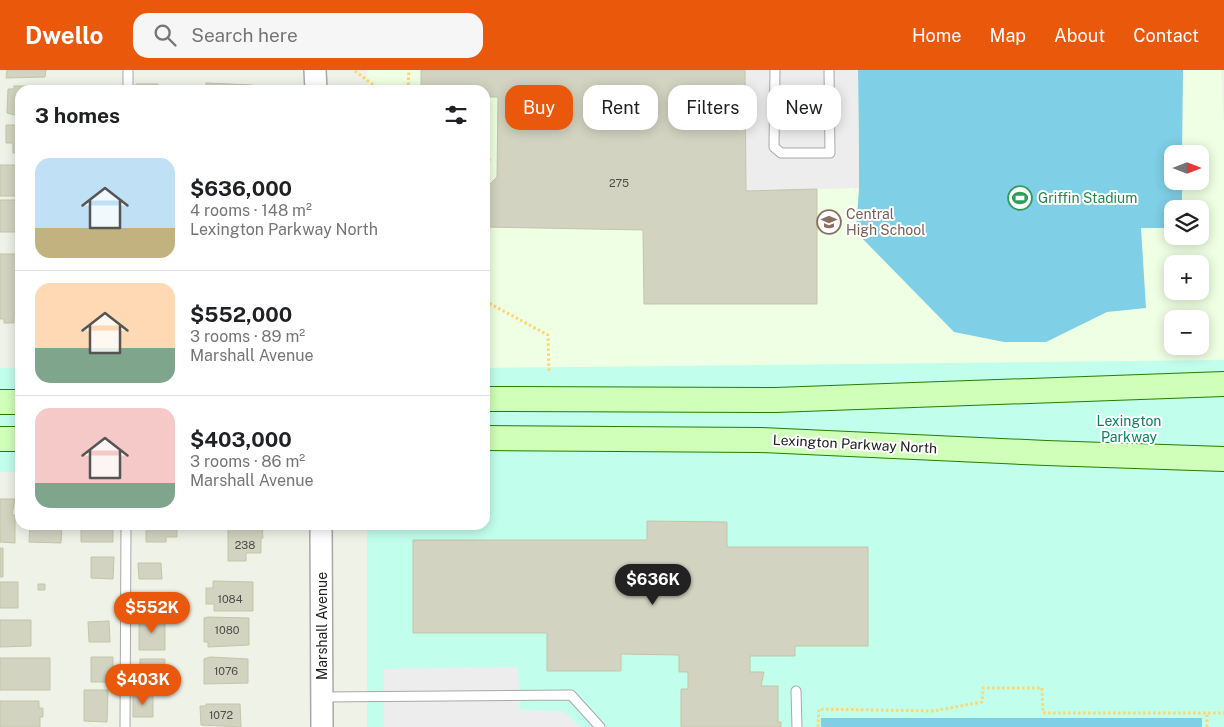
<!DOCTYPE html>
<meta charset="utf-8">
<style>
body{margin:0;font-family:"Public Sans",sans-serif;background:#f6f6f6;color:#202124;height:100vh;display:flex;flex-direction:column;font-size:19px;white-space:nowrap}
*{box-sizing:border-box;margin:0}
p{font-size:16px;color:#757577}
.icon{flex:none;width:28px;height:28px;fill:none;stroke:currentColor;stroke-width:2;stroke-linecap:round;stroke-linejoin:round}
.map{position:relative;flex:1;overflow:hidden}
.sheet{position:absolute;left:15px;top:15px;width:475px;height:445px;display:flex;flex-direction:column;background:#fff;border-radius:15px;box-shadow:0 2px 12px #0003}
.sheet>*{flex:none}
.hud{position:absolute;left:505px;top:15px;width:475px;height:45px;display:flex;gap:10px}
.needle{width:32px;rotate:90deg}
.buttons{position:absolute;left:1164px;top:75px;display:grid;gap:10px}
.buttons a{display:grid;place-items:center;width:45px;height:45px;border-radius:10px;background:#fff;box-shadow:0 2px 12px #0003;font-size:25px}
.price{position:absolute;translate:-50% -42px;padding:0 11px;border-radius:18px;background:#ea580c;color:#fff;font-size:16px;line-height:32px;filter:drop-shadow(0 1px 2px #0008)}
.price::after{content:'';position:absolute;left:50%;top:30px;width:15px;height:11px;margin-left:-8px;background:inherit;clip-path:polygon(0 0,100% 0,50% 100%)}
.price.active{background:#222;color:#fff}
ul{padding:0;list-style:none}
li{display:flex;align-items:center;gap:15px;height:125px;padding:0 20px}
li+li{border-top:1px solid #e0e0e0}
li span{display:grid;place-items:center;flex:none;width:140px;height:100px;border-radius:15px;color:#555}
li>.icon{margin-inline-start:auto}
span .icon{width:60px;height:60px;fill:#fffc;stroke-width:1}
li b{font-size:21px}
h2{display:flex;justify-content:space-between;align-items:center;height:60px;padding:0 20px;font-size:21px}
.chip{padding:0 18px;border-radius:15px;background:#fff;box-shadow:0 2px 12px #0003;font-size:18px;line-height:45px}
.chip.active{background:#ea580c;color:#fff}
header{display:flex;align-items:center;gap:30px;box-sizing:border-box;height:70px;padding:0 25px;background:#ea580c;color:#fff}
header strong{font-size:24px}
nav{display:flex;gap:28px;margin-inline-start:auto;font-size:18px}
.search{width:350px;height:45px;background:#f6f6f6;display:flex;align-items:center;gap:12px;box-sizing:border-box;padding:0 18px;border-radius:15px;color:#757577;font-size:19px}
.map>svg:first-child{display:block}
</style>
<header>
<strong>Dwello</strong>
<div class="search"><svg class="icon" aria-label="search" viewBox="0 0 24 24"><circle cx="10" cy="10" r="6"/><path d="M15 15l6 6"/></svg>Search here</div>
<nav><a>Home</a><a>Map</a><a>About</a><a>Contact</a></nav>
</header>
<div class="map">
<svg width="1224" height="657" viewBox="0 0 1224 657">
<rect width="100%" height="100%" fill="#eff2e7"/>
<!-- education -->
<path fill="#eeffe3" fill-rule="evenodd" d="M367,0H1221L1224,55V292L485,298V20H368ZM1172,84H1200V111H1172ZM1172,139H1200V166H1172ZM1172,194H1200V221H1172ZM1172,249H1200V276H1172Z"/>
<!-- park -->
<path fill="#c2feec" d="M1224,290V657H367V455H485V298Z
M0,298H20V402H0Z"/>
<!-- pitch -->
<path fill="#7fcfe7" d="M858,0H1183L1182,84H1172V111H1182V139H1172V158H1141L1146,238L1107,242L1046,272H1004L954,262L856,162L859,118Z
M821,648H1202V657H821Z"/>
<!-- parking -->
<path fill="#ededed" d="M745,0H858L859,118L746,121Z
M518,597L520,640L563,641L581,657H384V599Z"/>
<!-- building -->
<path fill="#d2d3c0" stroke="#c4c5a8" d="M7,0H46L45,7L6,8Z
M421,0H745L746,121L817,119V234H644L643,160L485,157V119L497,107L498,27H485V20H421Z
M206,13L252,15V20H206Z
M136,14H158V20H136Z
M14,16H52V20H20V45H15L7,43L8,19H14Z
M93,16L112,17V20H93Z
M6,55H20V83H13V73H6Z
M0,95H20V126H0Z
M0,130H20V162H0Z
M0,184H20V245H14V253H4V249H0Z
M0,429H15L12,445H15V473L0,472Z
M647,451L727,452V477H868V576H795V586H750V602H764L761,616H778V652H781V657H681V619H688V602H679V585L621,584V601H547V563H413V470H647Z
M30,455H62L61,473L29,472Z
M81,455H113V472H81Z
M146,455H177V467H166V472H146Z
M228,455H262L263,468H261V483H246V491H228Z
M0,478H3V507H0Z
M91,487H114L113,509L91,508Z
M138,493H161L162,509H139Z
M213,511L253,512V541H214V534H206V518H213Z
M0,512H18V538H0Z
M38,514H45V520H38Z
M140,526H159V548H140Z
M208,547L249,548V575L208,577V572H204V548Z
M139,549H165V580H139Z
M0,550H31V576L0,577Z
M109,551L110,572H89L88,552Z
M91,587H113V612H91Z
M210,587L248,589V613L204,614V589Z
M0,588H50V620H0Z
M140,589H165L164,621H139Z
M84,620H108L107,652L84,651Z
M133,624L153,625V647H133Z
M0,631H39V638H43V647H40V657H0Z
M206,634H240L241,657L201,655L200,636H206Z"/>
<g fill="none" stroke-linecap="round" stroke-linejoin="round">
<!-- service casing -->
<g stroke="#a8a8a8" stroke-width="11">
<path id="service" d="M775,0L774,77L781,83H830L829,0
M128,20V0
M796,621L797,657
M322,627L571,625L600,657
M125,657L126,455"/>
</g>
<!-- tertiary casing -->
<g stroke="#a8a8a8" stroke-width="24">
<path id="tertiary" d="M315,0L316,20
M321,455L322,657"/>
</g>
<!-- secondary casing -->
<g stroke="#228000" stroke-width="26">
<path id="secondary" d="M485,329L775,330L1224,314
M0,332H20
M485,368L760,370L1046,383L1224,389
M0,369H20"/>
</g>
<!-- path -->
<path stroke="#ffd66b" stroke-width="3" stroke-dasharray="2.5 2.5" stroke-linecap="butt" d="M355,1L380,20
M408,20L409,0
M485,94L491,88
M485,231L548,265L549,303
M818,657L819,639L933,641L982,632L983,618H1042L1043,643H1224
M1207,657V643"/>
<!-- service -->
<use href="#service" stroke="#fff" stroke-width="9"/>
<!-- tertiary -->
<use href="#tertiary" stroke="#fff" stroke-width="21"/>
<!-- secondary -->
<use href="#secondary" stroke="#cfffb8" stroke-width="24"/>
</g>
<!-- icons -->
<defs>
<g id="stadium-ring" transform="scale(1.25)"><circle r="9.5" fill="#fff" stroke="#2e9e5b" stroke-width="1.5"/><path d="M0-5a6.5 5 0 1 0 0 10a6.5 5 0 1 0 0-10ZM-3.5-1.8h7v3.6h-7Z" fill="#2e9e5b"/></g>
<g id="school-ring" transform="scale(1.25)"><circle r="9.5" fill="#fff" stroke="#8d6e63" stroke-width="1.5"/><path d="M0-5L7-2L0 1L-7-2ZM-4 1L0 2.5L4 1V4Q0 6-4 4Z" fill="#8d6e63"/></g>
</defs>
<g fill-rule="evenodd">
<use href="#stadium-ring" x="1020" y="128"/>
<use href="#school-ring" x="829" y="152"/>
</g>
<g text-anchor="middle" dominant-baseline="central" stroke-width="4" stroke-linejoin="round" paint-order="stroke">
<!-- number labels -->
<g font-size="11" fill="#4d4e49">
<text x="619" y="113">275</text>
<text x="245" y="475">238</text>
<text x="230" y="529">1084</text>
<text x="227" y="560">1080</text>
<text x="226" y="601">1076</text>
<text x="221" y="645">1072</text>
</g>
<!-- leisure labels -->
<g font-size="14" fill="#27864d" stroke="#fff" text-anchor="start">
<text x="1038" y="128">Griffin Stadium</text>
</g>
<!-- education labels -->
<g font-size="14" fill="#785e54" stroke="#fff" text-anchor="start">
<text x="846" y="144">Central<tspan x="846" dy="16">High School</tspan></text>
</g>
<!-- park labels -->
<g font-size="14" fill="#038660" stroke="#fff">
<text x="1129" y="351">Lexington<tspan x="1129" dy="16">Parkway</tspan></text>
</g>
<!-- street labels -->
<g font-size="14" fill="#212121" stroke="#fff">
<text transform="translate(855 374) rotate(3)">Lexington Parkway North</text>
<text transform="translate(322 556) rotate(-90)">Marshall Avenue</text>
</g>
</g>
</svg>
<div class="buttons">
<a><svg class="needle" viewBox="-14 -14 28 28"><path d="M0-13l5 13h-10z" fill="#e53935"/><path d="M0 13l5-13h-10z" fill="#757577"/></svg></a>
<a><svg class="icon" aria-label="layers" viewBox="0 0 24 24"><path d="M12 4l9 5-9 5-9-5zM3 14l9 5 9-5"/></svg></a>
<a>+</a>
<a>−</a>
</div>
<b class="price active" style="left:653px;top:536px">$636K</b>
<b class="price" style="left:152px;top:564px">$552K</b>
<b class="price" style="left:143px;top:636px">$403K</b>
<div class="hud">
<a class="chip active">Buy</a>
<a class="chip">Rent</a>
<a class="chip">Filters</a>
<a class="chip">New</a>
</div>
<section class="sheet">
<h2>3 homes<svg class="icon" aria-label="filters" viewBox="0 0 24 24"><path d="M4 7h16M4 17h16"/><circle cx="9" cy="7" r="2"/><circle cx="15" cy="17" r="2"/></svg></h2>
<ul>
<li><span style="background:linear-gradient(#bfe0f5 70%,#c2b280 0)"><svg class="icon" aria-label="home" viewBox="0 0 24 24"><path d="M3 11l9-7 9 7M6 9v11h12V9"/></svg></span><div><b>$636,000</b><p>4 rooms · 148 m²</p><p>Lexington Parkway North</p></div></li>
<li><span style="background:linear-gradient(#ffd9b3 65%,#7fa58c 0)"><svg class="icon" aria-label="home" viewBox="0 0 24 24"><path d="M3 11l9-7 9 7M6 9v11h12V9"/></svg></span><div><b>$552,000</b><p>3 rooms · 89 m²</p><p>Marshall Avenue</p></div></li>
<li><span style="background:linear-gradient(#f6c9c9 75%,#7fa58c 0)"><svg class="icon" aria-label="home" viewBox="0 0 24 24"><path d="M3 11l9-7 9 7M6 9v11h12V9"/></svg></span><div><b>$403,000</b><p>3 rooms · 86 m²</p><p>Marshall Avenue</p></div></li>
</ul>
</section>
</div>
